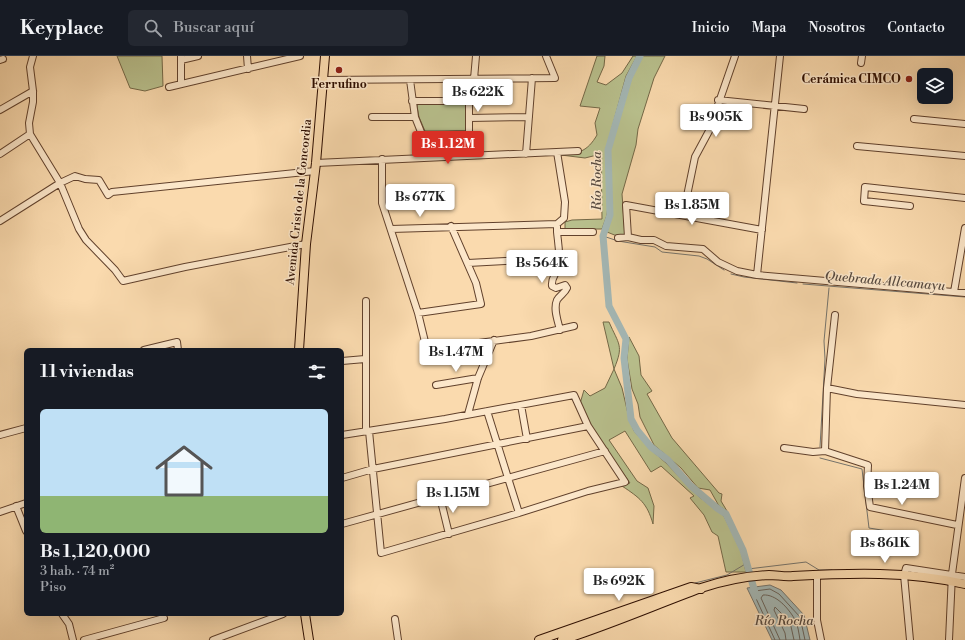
<!DOCTYPE html>
<html lang="es">
<meta charset="utf-8">
<style>
body{margin:0;font-family:"Libre Bodoni",serif;background:#242831;color:#f1f3f6;height:100vh;display:flex;flex-direction:column;font-size:15px;white-space:nowrap}
*{box-sizing:border-box;margin:0}
p{font-size:13px;color:#9ea1a6}
.icon{flex:none;width:22px;height:22px;fill:none;stroke:currentColor;stroke-width:2;stroke-linecap:round;stroke-linejoin:round}
.map{position:relative;flex:1;overflow:hidden}
.side{position:absolute;left:24px;top:292px;width:320px;height:268px;display:flex;flex-direction:column;background:#171b24;border-radius:6px;box-shadow:0 4px 16px #0002}
.side>*{flex:none}
.tools{position:absolute;left:917px;top:12px;display:grid;gap:8px}
.tools a{display:grid;place-items:center;width:36px;height:36px;border-radius:6px;background:#171b24;box-shadow:0 4px 16px #0002;font-size:20px}
.price{position:absolute;translate:-50% -34px;padding:0 9px;border-radius:4px;background:#fff;color:#222;font-size:13px;line-height:26px;filter:drop-shadow(0 1px 2px #0008)}
.price::after{content:'';position:absolute;left:50%;top:24px;width:12px;height:9px;margin-left:-6px;background:inherit;clip-path:polygon(0 0,100% 0,50% 100%)}
.price.on{background:#d93025;color:#fff}
ul{padding:0;list-style:none}
li{display:grid;align-content:center;gap:8px;height:212px;padding:0 16px}
li span{display:grid;place-items:center;height:124px;border-radius:6px;color:#555}
li>.icon{margin-inline-start:auto}
span .icon{width:72px;height:72px;fill:#fffc;stroke-width:1}
li b{font-size:17px}
h2{display:flex;justify-content:space-between;align-items:center;height:48px;padding:0 16px;font-size:17px}
header{display:flex;align-items:center;gap:24px;box-sizing:border-box;height:56px;padding:0 20px;background:#171b24;border-bottom:1px solid #363941}
header strong{font-size:19px}
nav{display:flex;gap:22px;margin-inline-start:auto;font-size:14px}
.search{width:280px;height:36px;background:#242831;display:flex;align-items:center;gap:10px;box-sizing:border-box;padding:0 14px;border-radius:6px;color:#9ea1a6;font-size:15px}
.map>svg:first-child{display:block}
</style>
<header>
<strong>Keyplace</strong>
<div class="search"><svg class="icon" aria-label="search" viewBox="0 0 24 24"><circle cx="10" cy="10" r="6"/><path d="M15 15l6 6"/></svg>Buscar aquí</div>
<nav><a>Inicio</a><a>Mapa</a><a>Nosotros</a><a>Contacto</a></nav>
</header>
<div class="map">
<svg width="965" height="584" viewBox="0 0 965 584">
<rect width="100%" height="100%" fill="#fadaae"/>
<filter id="stains"><feTurbulence type="fractalNoise" baseFrequency=".005" numOctaves="4"/><feColorMatrix values="0 0 0 0 .2 0 0 0 0 .09 0 0 0 0 .02 0 0 0 .5 -.17"/></filter>
<radialGradient id="worn" r=".72"><stop offset=".6" stop-color="#630" stop-opacity="0"/><stop offset="1" stop-color="#630" stop-opacity=".3"/></radialGradient>
<!-- green -->
<path fill="#b9c18e" stroke="#746847" d="M117,0H162L163,30L145,35L130,32Z
M597,0H605L604,10L597,26L606,29L622,17L633,0H637L626,20L606,94L608,149L607,159L602,173H565V166L572,164L602,163L601,98L585,102L561,99C579,97 587,96 597,79L595,67L600,52L580,50Z
M642,0H665L654,22L638,73L636,89L622,138L625,179L617,180L607,176L612,158L610,93L631,23Z
M418,47L465,48L466,51L467,74L464,76L425,75L419,61L417,50Z
M603,266H609C619,289 624,289 614,313L622,332L629,362L634,375L649,392L666,407L698,440L724,460L741,495L746,516H726L718,480L712,476L704,459L690,442L694,440L661,410L651,416L625,375L609,384L637,425L648,432L654,450L653,468C647,447 640,442 622,430L630,427L594,376L579,351L584,334L590,340L605,332L614,313Z
M629,281L639,300L641,319L652,335L647,338L672,382L719,437L722,438L721,445L727,455L719,450L710,434L698,432L681,412L654,389L640,361L638,348L632,333L627,303Z"/>
<!-- water -->
<path fill="#a4b8b6" stroke="#75746d" d="M770,529L781,534L804,559L810,584H772L747,532Z"/>
<g fill="none" stroke-linecap="round" stroke-linejoin="round">
<!-- shore -->
<path stroke="#69635b" stroke-width="1" d="M775,584L754,538L755,535L770,533L779,538L800,561L805,584
M780,584L761,542L763,539C776,538 788,552 794,562C798,568 799,578 800,584
M786,584L785,577L774,554L775,551L790,566L794,584"/>
<!-- stream -->
<path stroke="#75746d" stroke-width="1" d="M603,180L618,185L655,191L662,196L699,200L707,203L724,214
M731,218L744,221L797,227
M803,228L965,241
M820,391L825,303L824,285L829,232
M820,402L862,413L869,472L906,478
M748,513L806,506L819,514H832
M695,527L727,519L747,507
M551,584L558,582"/>
<!-- river -->
<path stroke="#a4b8b6" stroke-width="7" d="M640,0L629,22L608,94L610,159L603,180L609,250L626,283L624,302L631,363L637,374L651,391L668,404L691,430L717,452L726,458L743,494L756,540"/>
<!-- minor casing -->
<g stroke="#61412c" stroke-width="8">
<path id="minor" d="M33,0L30,11L33,35V46L29,67L30,78L60,127L79,173L86,184L115,214L123,225L185,211L306,188
M181,0V28
M247,0L248,13
M0,4L3,3
M181,4L198,0
M861,7L862,0
M474,23L476,0
M323,24L555,22L546,0
M410,24L415,61L431,101
M169,31L300,0
M718,44L804,53
M412,45H469V78L422,79
M0,54L33,35
M372,61H415
M469,62L529,61
M914,63L965,68
M857,90L965,100
M557,96L565,146L564,162L557,168
M0,98L30,78
M526,98L532,22
M382,103V147L418,257L427,294L531,280L574,270
M316,107L578,95
M910,150L864,145L865,131L965,142
M683,159L695,101L709,75L735,0
M0,165L60,127L75,120L85,123L99,124L108,139L112,136L315,115
M391,173L557,168V176H593
M557,176C558,187 561,201 558,212C555,220 551,222 552,230L556,232L565,229L567,232C565,237 560,239 557,244C553,253 558,265 560,274
M628,181L626,149L762,174
M618,182L628,181L641,184H654L666,190L703,193L718,206L737,215L757,219L965,237
M468,207L559,202
M757,219L780,0
M954,236L965,172
M366,245V375
M418,257L481,248L476,227L451,170
M144,294L177,286L178,294
M342,305L365,303
M436,329L478,322
M827,332L857,338L965,349
M521,349L527,383
M487,355L519,457
M468,358L478,322L494,284
M0,379L26,372
M342,379L445,363L574,339L588,370L625,426L588,435L519,457L381,497L369,375
M784,392L813,396L825,395L868,409L867,430L870,451L957,469
M825,395L827,332L835,259
M342,422L373,413L588,370
M440,441L449,478
M16,450L26,475
M0,456L26,447
M342,468L605,395
M817,518V564L821,584
M62,558L69,568L73,584
M395,563L398,584
M84,584L164,562
M213,584L283,558
M910,584L904,519L906,512L965,521
M949,584L952,518L965,422"/>
</g>
<!-- major casing -->
<g stroke="#2e0e00" stroke-width="10">
<path id="major" d="M299,294L306,188L316,107L325,0
M305,558L309,584
M539,584L691,531L701,533
M562,584C609,569 655,549 701,532C722,525 748,520 769,519C777,519 785,521 793,520C851,517 909,515 965,528"/>
</g>
<!-- minor -->
<use href="#minor" stroke="#fce7ca" stroke-width="6"/>
<!-- major -->
<use href="#major" stroke="#fadaae" stroke-width="8"/>
</g>
<!-- markers -->
<g fill="#8f2418" stroke="#fce7ca" stroke-width="1.5">
<circle cx="339" cy="14" r="4"/>
<circle cx="909" cy="23" r="4"/>
</g>
<g text-anchor="middle" dominant-baseline="central" stroke-width="3" stroke-linejoin="round" paint-order="stroke">
<!-- poi labels -->
<g font-size="12" font-weight="bold" fill="#2e0e00" stroke="#fce7ca" text-anchor="end">
<text x="901" y="23">Cerámica CIMCO</text>
<text x="339" y="28" text-anchor="middle">Ferrufino</text>
</g>
<!-- street labels -->
<g font-size="12" fill="#2e0e00" stroke="#fce7ca">
<text transform="translate(299 146) rotate(-84)">Avenida Cristo de la Concordia</text>
</g>
<!-- water labels -->
<g font-size="13" font-style="italic" fill="#574a40" stroke="#fce7ca">
<text transform="translate(597 125) rotate(-90)">Río Rocha</text>
<text transform="translate(885 225) rotate(5)">Quebrada Allcamayu</text>
<text x="784" y="565">Río Rocha</text>
</g>
</g>
<rect width="100%" height="100%" filter="url(#stains)"/>
<rect width="100%" height="100%" fill="url(#worn)"/>
</svg>
<div class="tools">
<a><svg class="icon" aria-label="layers" viewBox="0 0 24 24"><path d="M12 4l9 5-9 5-9-5zM3 14l9 5 9-5"/></svg></a>
</div>
<b class="price" style="left:478px;top:57px">Bs 622K</b>
<b class="price" style="left:716px;top:82px">Bs 905K</b>
<b class="price on" style="left:448px;top:109px">Bs 1.12M</b>
<b class="price" style="left:420px;top:162px">Bs 677K</b>
<b class="price" style="left:692px;top:170px">Bs 1.85M</b>
<b class="price" style="left:542px;top:228px">Bs 564K</b>
<b class="price" style="left:456px;top:317px">Bs 1.47M</b>
<b class="price" style="left:902px;top:450px">Bs 1.24M</b>
<b class="price" style="left:453px;top:458px">Bs 1.15M</b>
<b class="price" style="left:885px;top:508px">Bs 861K</b>
<b class="price" style="left:619px;top:546px">Bs 692K</b>
<section class="side">
<h2>11 viviendas<svg class="icon" aria-label="filters" viewBox="0 0 24 24"><path d="M4 7h16M4 17h16"/><circle cx="9" cy="7" r="2"/><circle cx="15" cy="17" r="2"/></svg></h2>
<ul>
<li><span style="background:linear-gradient(#bfe0f5 70%,#8fb573 0)"><svg class="icon" aria-label="home" viewBox="0 0 24 24"><path d="M3 11l9-7 9 7M6 9v11h12V9"/></svg></span><div><b>Bs 1,120,000</b><p>3 hab. · 74 m²</p><p>Piso</p></div></li>
</ul>
</section>
</div>
